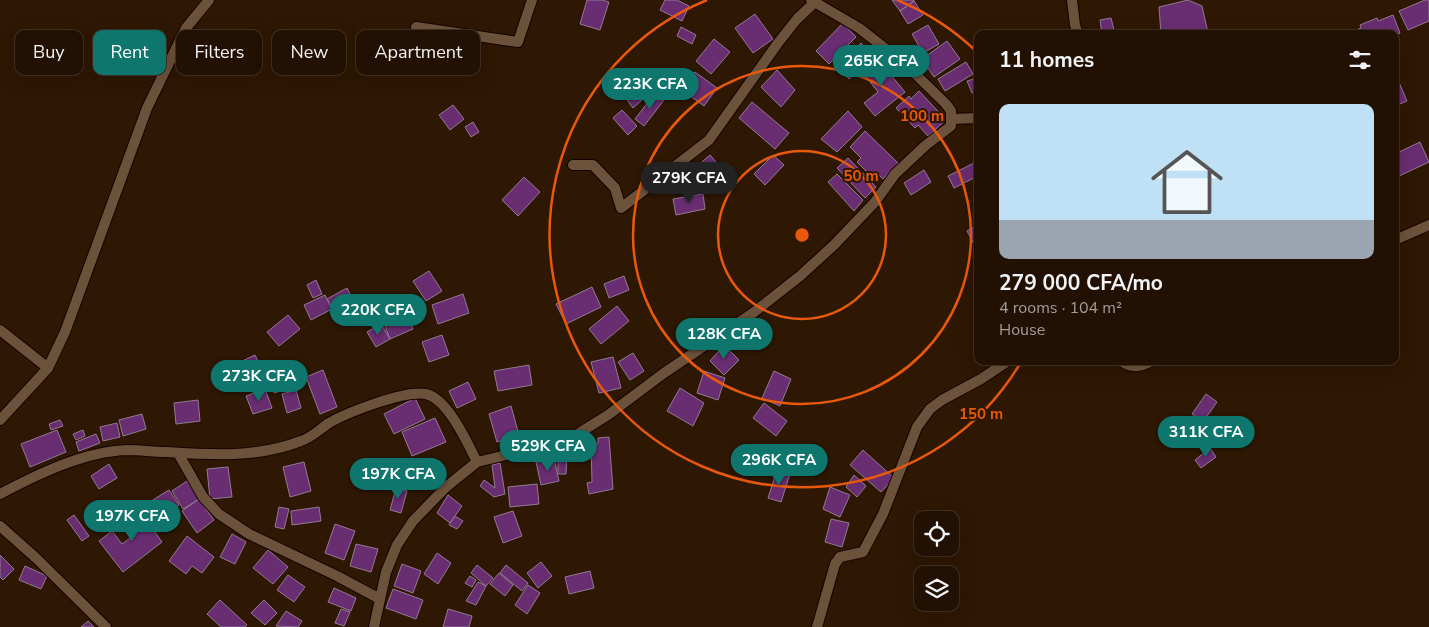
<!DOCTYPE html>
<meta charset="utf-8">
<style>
body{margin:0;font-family:"Nunito Sans",sans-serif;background:#2a1a0c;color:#f1f3f6;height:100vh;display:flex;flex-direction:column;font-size:19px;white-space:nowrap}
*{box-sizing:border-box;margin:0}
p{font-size:16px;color:#a29d99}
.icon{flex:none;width:28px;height:28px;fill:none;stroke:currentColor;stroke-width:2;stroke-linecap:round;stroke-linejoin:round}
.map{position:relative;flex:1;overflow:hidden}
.details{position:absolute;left:974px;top:30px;width:425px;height:335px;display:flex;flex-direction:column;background:#221102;border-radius:10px;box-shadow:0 5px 20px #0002,0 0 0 1px #3f3124}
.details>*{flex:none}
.top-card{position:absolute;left:15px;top:30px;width:475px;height:45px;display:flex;gap:10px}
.fabs{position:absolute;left:914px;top:511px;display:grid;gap:10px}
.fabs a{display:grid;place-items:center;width:45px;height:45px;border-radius:10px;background:#221102;box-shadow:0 5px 20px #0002,0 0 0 1px #3f3124;font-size:25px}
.price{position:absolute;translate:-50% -42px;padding:0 11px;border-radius:18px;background:#0f766e;color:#fff;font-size:16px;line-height:32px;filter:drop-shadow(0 1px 2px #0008)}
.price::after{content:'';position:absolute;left:50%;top:30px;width:15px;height:11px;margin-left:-8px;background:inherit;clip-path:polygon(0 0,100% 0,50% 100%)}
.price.active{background:#222;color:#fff}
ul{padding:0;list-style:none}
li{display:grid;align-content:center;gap:10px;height:265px;padding:0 25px}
li span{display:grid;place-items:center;height:155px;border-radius:10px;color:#555}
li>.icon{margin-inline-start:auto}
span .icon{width:90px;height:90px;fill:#fffc;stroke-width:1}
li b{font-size:21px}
h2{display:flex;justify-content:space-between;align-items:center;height:60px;padding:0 25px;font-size:21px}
.chip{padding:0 18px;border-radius:10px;background:#221102;box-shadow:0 5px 20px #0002,0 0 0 1px #3f3124;font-size:18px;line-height:45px}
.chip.active{background:#0f766e;color:#fff}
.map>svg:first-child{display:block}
</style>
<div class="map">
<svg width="1429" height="627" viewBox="0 0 1429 627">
<rect width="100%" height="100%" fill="#2e1703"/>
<!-- building -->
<path fill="#692d71" stroke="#937a95" d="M587,0H602L609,2L600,30L580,24Z
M665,0H677L689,6L682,21L660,10Z
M892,0H914V1L900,11Z
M1188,0L1202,6L1208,33L1161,34L1159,7Z
M1425,0H1429V21L1408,30L1399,11Z
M914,1L923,15L908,24L900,11Z
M755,14L773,39L753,53L735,28Z
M1393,15L1400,33L1395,35L1347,34L1361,28L1360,25L1377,18L1378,21Z
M1111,18L1115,34H1102L1100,20Z
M843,23L856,37L829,64L816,51Z
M928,25L939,44L923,53L912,34Z
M681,27L696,35L692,44L677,36Z
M1127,31H1146V34H1128Z
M714,39L730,52L711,74L696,61Z
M947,41L960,59L934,77L922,59Z
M861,43L873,55L849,79L837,66Z
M876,57L905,92L875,116L864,103L878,92L861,70Z
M966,62L973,74L945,91L938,79Z
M777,70L795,90L781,107L761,87Z
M695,72L717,88L704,106L682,90Z
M1395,73L1407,101L1395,106Z
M977,78L978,91L972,93L967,81Z
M644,85L651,92L633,108L627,100Z
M919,91L946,120L928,136L918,125L915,128L896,108L909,96L911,99Z
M655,93L664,100L644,126L635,119Z
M752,102L789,133L775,149L739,118Z
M453,105L464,119L450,130L439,115Z
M622,110L637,126L628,135L613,118Z
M848,111L862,127L837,152L821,139Z
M473,122L479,132L471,137L465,127Z
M865,131L898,163L883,179L875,171L870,175L857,162L861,158L850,147Z
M1420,142L1429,162L1395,178V154Z
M710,155L723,170L709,182L696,167Z
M773,155L784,165L765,185L754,174Z
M848,158L876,187L865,198L837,168Z
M974,163L978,170V176L954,188L948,176Z
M924,170L931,182L911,195L904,183Z
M837,174L863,200L854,211L828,182Z
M524,177L540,192L518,216L502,200Z
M703,194L705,209L676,215L673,199Z
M978,225V249L977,250L967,231Z
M429,271L442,291L426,301L413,281Z
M624,276L629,290L609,298L604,284Z
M316,280L322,294L313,298L307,285Z
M592,287L601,307L566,324L556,304Z
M347,288L354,302L335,313L327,299Z
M463,294L469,313L438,324L432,305Z
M325,295L332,309L311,320L304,305Z
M617,306L629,321L601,344L589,329Z
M405,311L413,329L390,339L383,321Z
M288,315L300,329L279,346L267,332Z
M381,324L390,339L376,347L367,332Z
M442,335L449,355L429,362L422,342Z
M724,345L739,360L724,375L710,361Z
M633,353L644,371L630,380L618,362Z
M255,355L265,375L246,384L236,364Z
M613,357L621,388L599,393L591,362Z
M529,365L532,385L498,391L494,371Z
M323,370L337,407L320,414L306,377Z
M704,371L725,378L718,400L697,393Z
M774,371L791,379L780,406L762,398Z
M297,377L299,386L274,393L271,384Z
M468,382L476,399L457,408L449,391Z
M680,388L704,403L693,426L667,411Z
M265,389L272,408L253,414L246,396Z
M296,390L301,408L287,413L282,394Z
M1206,394L1217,402L1203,422L1192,414Z
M415,398L425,419L394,434L384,414Z
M198,400L200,421L176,424L174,403Z
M764,403L787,421L776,436L753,418Z
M511,406L519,435L497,442L489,414Z
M142,414L146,429L123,436L119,420Z
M435,418L446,442L412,456L402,432Z
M60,420L63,426L51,430L49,424Z
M117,423L120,437L103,441L100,427Z
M57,430L66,452L30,467L21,444Z
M83,430L85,436L76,440L73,434Z
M96,434L100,443L79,451L76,442Z
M609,437L613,489L589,494L587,483L592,482L591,445L598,443V438Z
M1210,448L1216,457L1201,468L1195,460Z
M863,450L894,478L881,492L850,465Z
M558,453H567L566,474H558Z
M554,458L559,481L541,485L536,462Z
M304,462L311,491L290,497L283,467Z
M500,463L505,494L494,497L480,486L484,480L495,488L492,465Z
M109,464L117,478L99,489L91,476Z
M228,467L232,497L210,499L207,469Z
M777,470L790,474L781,502L768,498Z
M854,475L866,486L857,497L846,487Z
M187,481L199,499L183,509L172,491Z
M537,484L539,504L510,507L508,487Z
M830,487L850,495L840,517L823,509Z
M396,488L407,491L401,513L390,510Z
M169,490L179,505L152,522L143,506Z
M448,495L462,506L450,523L437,513Z
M199,499L214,520L197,533L182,511Z
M279,507L289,509L284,529L275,527Z
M319,507L321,521L292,525L291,511Z
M139,510L162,542L123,572L99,541L112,531L122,544L133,536L122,523Z
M513,511L522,536L503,543L494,517Z
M74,515L89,536L82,541L67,520Z
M455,516L463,521L457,529L449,525Z
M831,519L849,523L842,547L825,542Z
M335,524L355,531L344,560L325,553Z
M232,534L246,542L235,564L220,557Z
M187,536L214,557L202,573L192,566L186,574L169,561Z
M356,544L378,549L371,572L350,566Z
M268,550L288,567L273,584L253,568Z
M437,553L451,563L438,584L424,574Z
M0,555L14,569L3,580L0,577Z
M541,562L552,576L538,588L527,573Z
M402,564L421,571L413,593L394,586Z
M477,565L493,578L486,586L471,573Z
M506,565L528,583L522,591L500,573Z
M25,566L47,576L41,589L19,580Z
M590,571L594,588L569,594L565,577Z
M499,573L513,585L505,596L490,584Z
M288,575L305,587L294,602L277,590Z
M470,576L476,580L472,587L465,583Z
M478,582L486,586L476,605L466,601Z
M528,585L540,593L527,614L515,605Z
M334,588L356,598L351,611L328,602Z
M393,589L423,600L416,619L386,608Z
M220,600L247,625L245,627H221L207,614Z
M264,600L277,613L265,625L251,613Z
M341,609L350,612L344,626L335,623Z
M448,609L472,616L469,627H443Z
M286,611L302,621L298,627L276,626Z
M88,621L94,627H81Z"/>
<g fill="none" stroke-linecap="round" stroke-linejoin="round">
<!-- street casing -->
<g stroke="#150300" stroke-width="12">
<path id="street" d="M1072,0L1075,25L1078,34
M416,27L518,42L532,0
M952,119L978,118
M573,165H593L615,188L621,208L709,140L778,43L797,19L815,2
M1395,240L1429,225
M0,330L48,368
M1121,361C1132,369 1140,367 1152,361
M0,420L48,368L65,332L147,108L186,28L209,0
M178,453L203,497L219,514L249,534L337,576L380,599
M0,494C38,474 85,451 128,450C141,450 153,452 166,452C212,455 257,458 301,441C311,438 320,429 329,423C348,412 405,390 426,394C448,399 468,444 477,462
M0,526L36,558L106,627
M374,627L386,572L397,545L413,521L446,487L477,462L552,444L576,435L608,415L664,373L753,313L800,276L834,245L875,202L895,174L926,145L951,126V111L946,104L905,64L859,28L811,0
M817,627L835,564L840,557L863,552L883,514L917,427L930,409L942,400L981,379L1008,361"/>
</g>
<!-- street -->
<use href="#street" stroke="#6c523b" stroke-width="10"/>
</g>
<!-- distance rings -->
<g fill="none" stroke="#e8590c" stroke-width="2.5">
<circle cx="802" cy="235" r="84"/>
<circle cx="802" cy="235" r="169"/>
<path d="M1021 362A253 253 0 1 1 707 0M897 0A253 253 0 0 1 976 51"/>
</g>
<circle cx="802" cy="235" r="8" fill="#e8590c" stroke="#2e1703" stroke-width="2.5"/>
<g font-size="15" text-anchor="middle" font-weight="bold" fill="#e8590c" stroke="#2e1703" stroke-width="4" stroke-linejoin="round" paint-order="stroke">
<text x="922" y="121">100 m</text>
<text x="861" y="181">50 m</text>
<text x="981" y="419">150 m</text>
</g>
</svg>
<div class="fabs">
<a><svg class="icon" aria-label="locate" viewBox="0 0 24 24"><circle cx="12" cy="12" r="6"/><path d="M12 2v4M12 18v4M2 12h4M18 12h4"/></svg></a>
<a><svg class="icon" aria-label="layers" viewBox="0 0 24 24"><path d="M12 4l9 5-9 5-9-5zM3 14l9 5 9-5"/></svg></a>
</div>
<b class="price" style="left:881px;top:87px">265K CFA</b>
<b class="price" style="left:650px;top:110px">223K CFA</b>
<b class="price active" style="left:689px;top:204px">279K CFA</b>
<b class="price" style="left:378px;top:336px">220K CFA</b>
<b class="price" style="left:724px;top:360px">128K CFA</b>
<b class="price" style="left:259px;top:402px">273K CFA</b>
<b class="price" style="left:1206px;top:458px">311K CFA</b>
<b class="price" style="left:548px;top:472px">529K CFA</b>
<b class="price" style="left:779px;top:486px">296K CFA</b>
<b class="price" style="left:398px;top:500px">197K CFA</b>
<b class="price" style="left:132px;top:542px">197K CFA</b>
<div class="top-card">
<a class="chip">Buy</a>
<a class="chip active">Rent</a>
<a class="chip">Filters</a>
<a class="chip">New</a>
<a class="chip">Apartment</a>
</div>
<section class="details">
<h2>11 homes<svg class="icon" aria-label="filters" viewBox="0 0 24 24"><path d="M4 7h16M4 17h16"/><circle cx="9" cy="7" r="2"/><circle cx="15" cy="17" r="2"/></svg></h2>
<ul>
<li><span style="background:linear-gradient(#bfe0f5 75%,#9aa5b1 0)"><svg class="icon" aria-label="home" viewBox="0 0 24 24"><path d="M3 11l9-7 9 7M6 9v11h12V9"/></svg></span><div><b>279 000 CFA/mo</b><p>4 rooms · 104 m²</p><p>House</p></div></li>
</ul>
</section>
</div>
